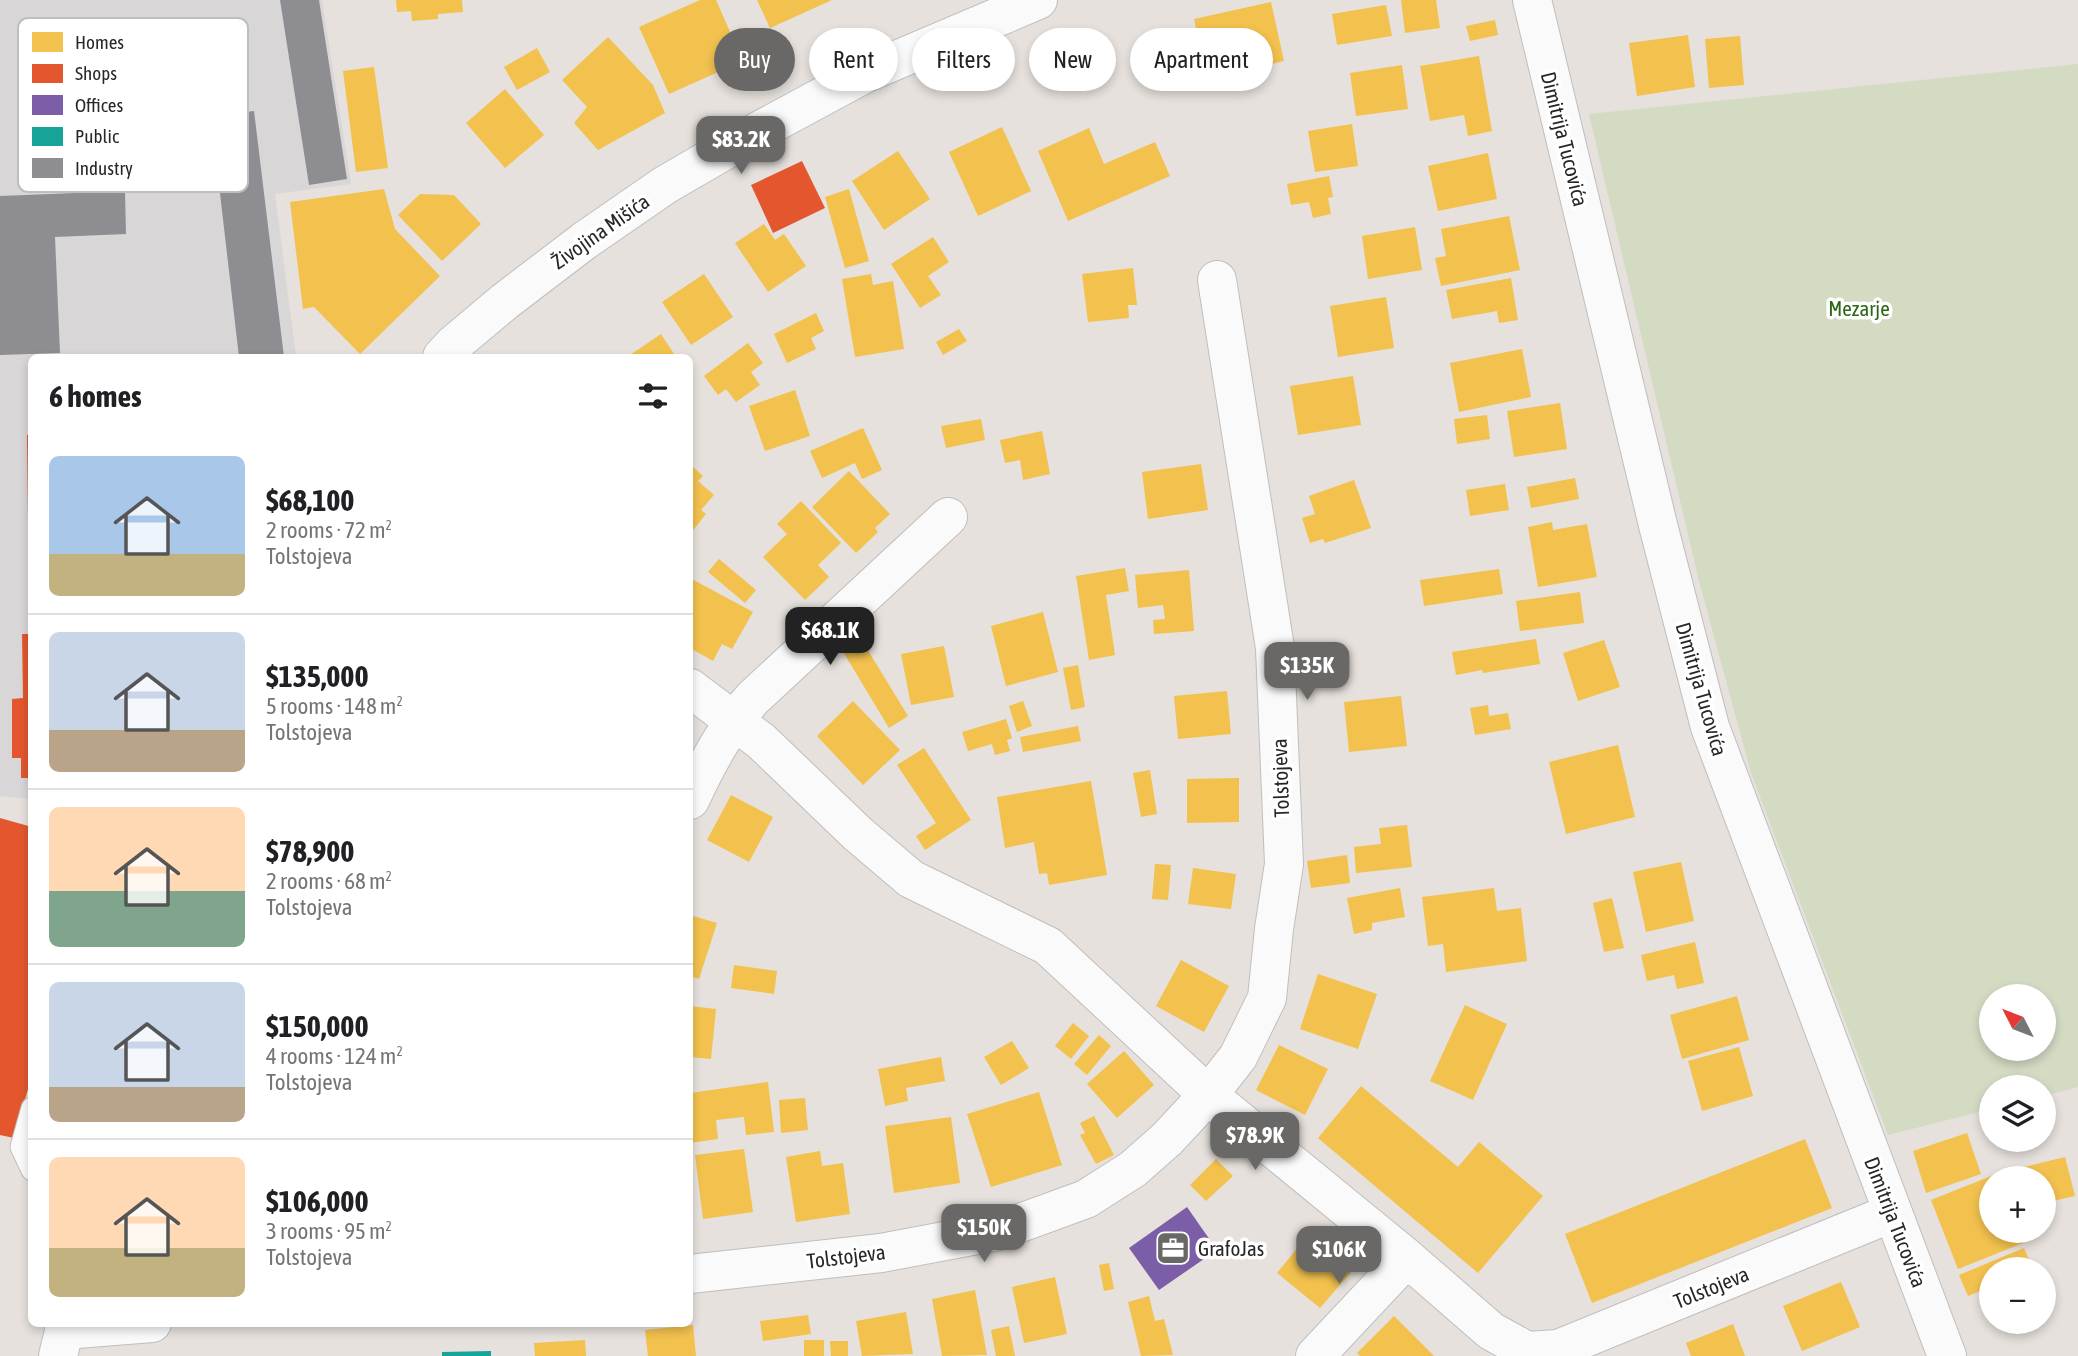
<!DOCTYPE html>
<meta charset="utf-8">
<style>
body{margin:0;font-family:"Asap Condensed",sans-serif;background:#f6f6f6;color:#202124;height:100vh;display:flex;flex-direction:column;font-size:26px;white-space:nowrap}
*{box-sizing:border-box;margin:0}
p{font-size:23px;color:#757577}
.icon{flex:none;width:38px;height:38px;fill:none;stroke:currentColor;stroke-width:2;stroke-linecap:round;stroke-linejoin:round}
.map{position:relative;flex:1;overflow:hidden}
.panel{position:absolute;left:28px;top:354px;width:665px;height:973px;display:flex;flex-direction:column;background:#fff;border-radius:10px;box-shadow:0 4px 10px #0003}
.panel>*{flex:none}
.banner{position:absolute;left:714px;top:28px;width:665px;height:63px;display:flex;gap:14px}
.needle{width:46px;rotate:312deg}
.controls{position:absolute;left:1979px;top:984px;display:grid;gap:14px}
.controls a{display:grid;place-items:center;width:77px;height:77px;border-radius:50%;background:#fff;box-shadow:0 4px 10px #0003;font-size:35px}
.price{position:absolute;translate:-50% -60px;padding:0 16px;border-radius:14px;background:#6a6866;color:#fff;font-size:23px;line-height:46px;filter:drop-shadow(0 2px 4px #0008)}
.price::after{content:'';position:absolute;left:50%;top:42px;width:21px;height:16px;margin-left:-10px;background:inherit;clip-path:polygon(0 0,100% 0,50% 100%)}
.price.selected{background:#222;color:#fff}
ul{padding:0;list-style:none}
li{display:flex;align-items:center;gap:21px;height:175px;padding:0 21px}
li+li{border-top:2px solid #e0e0e0}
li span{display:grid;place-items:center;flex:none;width:196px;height:140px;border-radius:10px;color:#555}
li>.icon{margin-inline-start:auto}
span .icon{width:84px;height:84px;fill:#fffc;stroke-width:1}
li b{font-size:30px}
h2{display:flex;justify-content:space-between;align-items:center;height:84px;padding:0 21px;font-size:30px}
.chip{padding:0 24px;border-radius:32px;background:#fff;box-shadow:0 4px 10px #0003;font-size:24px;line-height:63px}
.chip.selected{background:#6a6866;color:#fff}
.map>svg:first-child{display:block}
</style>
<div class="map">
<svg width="2078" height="1356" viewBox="0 0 2078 1356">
<rect width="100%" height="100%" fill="#e6e1dc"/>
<!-- industrial -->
<path fill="#d9d6d8" d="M0,0H322L351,184L275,194L296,357H32L31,799L0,796Z"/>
<!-- cemetery -->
<path fill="#d3dbc3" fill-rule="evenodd" d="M2078,64V1087L2044,1096V1087H1992L1991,1109L1888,1135L1751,773L1699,581L1589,114ZM1992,996H2044V1048H1992Z"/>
<!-- homes -->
<path fill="#f2c14e" d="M396,0H462L463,12L438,14V19L412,21L411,11L397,12Z
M700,0H716L743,61L669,94L639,27Z
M757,0H832L770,28Z
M1401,0H1436L1440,28L1405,33Z
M1271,2L1284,61L1207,79L1194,19Z
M1386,5L1392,36L1337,45L1332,14Z
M1495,20L1498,35L1470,41L1466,26Z
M1688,35L1695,87L1637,96L1629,43Z
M1740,36L1744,85L1709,88L1705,39Z
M608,37L653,85L665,113L598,150L574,123L587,107L562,80Z
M537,48L550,72L517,90L504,67Z
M1479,56L1492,131L1468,136L1464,115L1430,121L1420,66Z
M1402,65L1408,109L1356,116L1350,73Z
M374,67L388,168L356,172L343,71Z
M505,89L544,135L505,168L466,123Z
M1352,124L1358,166L1315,172L1308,131Z
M1002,127L1031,191L978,216L949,152Z
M1089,128L1104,164L1155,142L1170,176L1068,221L1038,151Z
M898,151L930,199L884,230L852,181Z
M1488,153L1497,199L1438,211L1428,166Z
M1329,176L1333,197L1328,198L1331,214L1313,218L1309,202L1291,205L1287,184Z
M384,189L395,229L440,276L360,354L314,307L303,309L290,202Z
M849,189L869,261L845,268L825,197Z
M420,194L454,195L481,224L442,261L398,215Z
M1509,216L1520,270L1441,286L1435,258L1446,256L1441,229Z
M764,224L775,240L784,234L806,266L768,292L735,243Z
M1415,227L1422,270L1368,279L1362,236Z
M933,237L949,262L928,276L941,295L920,308L891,264Z
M1133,268L1137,305H1128L1129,318L1088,322L1082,274Z
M704,274L733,317L691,345L662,302Z
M871,274L873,285L893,281L904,349L855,357L842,279Z
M1511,278L1518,320L1499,323L1497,311L1452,319L1446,290Z
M1386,297L1394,348L1338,357L1330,306Z
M816,313L824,331L811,338L816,349L787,363L774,334Z
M959,329L967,341L943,355L936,342Z
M661,334L676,357H627Z
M748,343L763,363L751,372L760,385L736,402L726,389L718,395L704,376Z
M1522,349L1531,397L1459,412L1450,363Z
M1353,376L1361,425L1298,435L1290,386Z
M795,390L810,436L765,451L749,406Z
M1560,403L1567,449L1514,457L1507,411Z
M1487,415L1490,439L1457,444L1454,419Z
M981,419L985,440L946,448L941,426Z
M863,428L882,470L862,479L855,463L822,478L810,451Z
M1042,431L1050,474L1023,480L1020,460L1005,463L1000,440Z
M1201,464L1208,510L1148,519L1142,472Z
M693,467L703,476L698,481L714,495L701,510L706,514L690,534V471Z
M849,471L890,514L875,528L878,532L856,553L812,507Z
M1575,478L1579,499L1531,508L1527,487Z
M1354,480L1371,528L1325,543L1323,539L1310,543L1302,518L1315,514L1309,496Z
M1505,484L1509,510L1470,516L1466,490Z
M801,501L841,543L818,565L829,577L805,600L763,557L787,534L777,524Z
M1552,522L1553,530L1587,524L1597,577L1538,587L1528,527Z
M719,559L756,590L745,603L708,572Z
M1125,568L1129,591L1106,595L1115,655L1089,660L1076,576Z
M1499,569L1503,594L1424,606L1420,580Z
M1189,570L1194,631L1154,634L1153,620L1165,619L1163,605L1138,608L1135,575Z
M690,578L753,612L732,649L722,644L713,661L690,648Z
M1580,592L1584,623L1520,631L1516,601Z
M1043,612L1058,672L1006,686L991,626Z
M858,634L908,716L889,728L839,645Z
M1536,639L1540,664L1483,673L1482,670L1456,675L1452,652Z
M1604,640L1620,687L1578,701L1563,653Z
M944,646L954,697L911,705L901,654Z
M1078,665L1085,707L1071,710L1063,668Z
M1227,691L1231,734L1178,739L1174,696Z
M1401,696L1407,746L1349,752L1344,702Z
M853,701L900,750L863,785L817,736Z
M1023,701L1032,726L1017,732L1009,706Z
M1488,705L1489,716L1508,713L1511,729L1475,735L1470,708Z
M1006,719L1012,738L1007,740L1010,751L995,755L992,744L968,751L962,732Z
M1078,726L1081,741L1023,752L1020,737Z
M1618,745L1635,817L1566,834L1549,762Z
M924,748L971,820L925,850L916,836L936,823L897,765Z
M1150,770L1157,814L1141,817L1133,773Z
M1239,778V822L1187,823V779Z
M1091,781L1107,875L1049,885L1047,873L1039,874L1034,842L1005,848L997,797Z
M731,795L773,817L749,862L707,840Z
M1407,825L1412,867L1356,873L1354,847L1381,844L1379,828Z
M1347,855L1350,883L1311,888L1307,861Z
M1681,862L1694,921L1646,932L1633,872Z
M1155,864L1171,865L1168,900L1152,899Z
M1193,868L1236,874L1231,909L1188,904Z
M1400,888L1405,917L1372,923V930L1354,934L1347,898Z
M1494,888L1497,911L1521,908L1527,961L1446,972L1443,944L1428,946L1422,897Z
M1612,898L1624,948L1604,952L1593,903Z
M690,915L717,923L699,979L690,976Z
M1695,942L1704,983L1677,989L1674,975L1647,981L1641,955Z
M1181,960L1229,986L1204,1032L1156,1006Z
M734,965L777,971L774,994L731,988Z
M1318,974L1377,994L1358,1049L1300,1029Z
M1737,996L1749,1040L1682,1059L1670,1015Z
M1465,1005L1507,1024L1473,1100L1430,1081Z
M690,1006L716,1009L711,1059L690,1057Z
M1073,1023L1089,1036L1071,1059L1055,1046Z
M1099,1035L1111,1046L1087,1075L1074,1064Z
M1012,1041L1029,1068L1001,1085L984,1057Z
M1279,1045L1328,1069L1305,1115L1256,1090Z
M1739,1047L1753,1096L1702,1111L1688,1061Z
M1124,1051L1154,1085L1117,1118L1087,1084Z
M941,1057L945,1081L906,1088L908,1101L885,1106L878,1069Z
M768,1082L774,1132L746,1135L744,1117L716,1120L718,1139L690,1143V1093Z
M1361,1086L1458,1167L1479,1142L1543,1196L1478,1273L1318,1138Z
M1039,1092L1062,1165L991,1187L967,1114Z
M805,1098L808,1130L781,1133L779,1100Z
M1094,1116L1114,1155L1096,1164L1080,1135L1085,1133L1080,1123Z
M951,1117L960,1183L894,1193L885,1126Z
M1967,1133L1981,1174L1926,1193L1913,1151Z
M1805,1139L1832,1208L1592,1303L1565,1234Z
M744,1149L753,1212L703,1219L695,1155Z
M820,1151L822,1166L843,1163L850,1214L796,1222L786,1157Z
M2065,1157L2075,1196L2044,1203V1178H2022L2020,1168Z
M1216,1159L1233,1176L1206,1201L1190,1185Z
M1996,1174L1997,1178H1992V1230H2018L2023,1243L1958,1269L1931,1200Z
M1308,1235L1352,1271L1320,1308L1277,1273Z
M2024,1248L2033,1269H1992V1286L1968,1296L1959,1275Z
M1109,1263L1114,1289L1104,1291L1099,1265Z
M1055,1277L1067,1334L1024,1343L1012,1287Z
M1841,1282L1860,1327L1802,1351L1783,1306Z
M975,1290L987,1355L942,1356L932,1299Z
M1149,1296L1155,1321L1164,1319L1173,1355L1141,1356L1128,1302Z
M906,1312L913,1354L862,1356L856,1321Z
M808,1315L811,1334L763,1341L760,1321Z
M1394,1316L1434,1356H1360L1357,1353Z
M1733,1324L1745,1356H1691L1686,1343Z
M693,1325L696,1356H648L645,1330Z
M1009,1326L1015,1356H996L991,1330Z
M585,1340L586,1356H535L534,1343Z
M804,1340H824V1356H804Z
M830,1341H848V1356H831Z"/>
<!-- shops -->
<path fill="#e4572e" d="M802,161L825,208L773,233L751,185Z
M27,435H32V605H29Z
M22,634H32V778H21V758H12V699L23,698Z
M0,818L32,827V1075L14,1138L0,1135Z"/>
<!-- offices -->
<path fill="#7b5ea7" d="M1187,1207L1217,1250L1159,1290L1129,1248Z"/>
<!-- public -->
<path fill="#17a398" d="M491,1351V1356H442V1352Z"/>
<!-- industry -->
<path fill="#8d8d92" d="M280,0H319L347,179L309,185Z
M254,111L284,357H239L211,116Z
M125,191L126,234L55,237L60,353L0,355V196Z"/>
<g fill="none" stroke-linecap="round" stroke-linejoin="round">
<!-- service casing -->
<g stroke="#bfbebe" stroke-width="23">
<path id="service" d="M32,1108L21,1147L32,1170"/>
</g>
<!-- minor casing -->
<g stroke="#bfbebe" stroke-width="40">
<path id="minor" d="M690,688L761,741L858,834L911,879L1048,946L1208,1095L1407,1258L1491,1331L1527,1351L1558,1349L1892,1213
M690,800C708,762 725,729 753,698L948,517
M690,1274L881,1253L998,1231L1086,1199L1133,1169L1167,1139L1208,1095L1238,1057L1267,998L1274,929L1284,864L1275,648L1217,280
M64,1330L152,1323
M1315,1356L1407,1258"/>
</g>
<!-- tertiary casing -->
<g stroke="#bfbebe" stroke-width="40">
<path id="tertiary" d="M1532,0L1658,525L1710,727L1947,1356"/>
</g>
<!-- secondary casing -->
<g stroke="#bfbebe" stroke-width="40">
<path id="secondary" d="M442,357L454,344L504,302L584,241L665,185L753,134L866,73L1038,0
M58,1356L66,1323"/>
</g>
<!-- service -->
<use href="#service" stroke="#fbfafa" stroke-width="21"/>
<!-- minor -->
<use href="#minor" stroke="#fbfafa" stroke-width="38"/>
<!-- tertiary -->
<use href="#tertiary" stroke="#fbfafa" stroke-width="38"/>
<!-- secondary -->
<use href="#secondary" stroke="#fbfafa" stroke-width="38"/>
</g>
<!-- icons -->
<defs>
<g id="office-square" transform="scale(1.75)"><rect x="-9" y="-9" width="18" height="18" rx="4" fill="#6a6866" stroke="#fff"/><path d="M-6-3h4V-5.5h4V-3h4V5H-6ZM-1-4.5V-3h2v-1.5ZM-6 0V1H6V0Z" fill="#fff"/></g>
</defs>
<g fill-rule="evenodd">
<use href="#office-square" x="1173" y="1248"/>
</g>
<g text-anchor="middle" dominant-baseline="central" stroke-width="7" stroke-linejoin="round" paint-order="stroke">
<!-- street labels -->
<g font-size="21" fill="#272727" stroke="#fff">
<text transform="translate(1565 139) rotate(76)">Dimitrija Tucovića</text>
<text transform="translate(600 231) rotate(-35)">Živojina Mišića</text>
<text transform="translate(1702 689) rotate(74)">Dimitrija Tucovića</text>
<text transform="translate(1280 778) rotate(-92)">Tolstojeva</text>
<text transform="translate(1896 1222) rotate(69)">Dimitrija Tucovića</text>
<text transform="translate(846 1256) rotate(-7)">Tolstojeva</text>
<text transform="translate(1711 1287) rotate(-22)">Tolstojeva</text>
</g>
<!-- park labels -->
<g font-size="21" fill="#2a6615" stroke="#fff">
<text x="1859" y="308">Mezarje</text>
</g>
<!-- poi labels -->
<g font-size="21" fill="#272727" stroke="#fff" text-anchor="start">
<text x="1198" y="1248">GrafoJas</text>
</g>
</g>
<!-- legend -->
<rect x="18" y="18" width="230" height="174" rx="10" fill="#fff" stroke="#bebebe" stroke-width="2"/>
<rect x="32" y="32" width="31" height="20" fill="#f2c14e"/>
<rect x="32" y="64" width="31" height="19" fill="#e4572e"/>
<rect x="32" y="95" width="31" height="20" fill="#7b5ea7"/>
<rect x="32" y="127" width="31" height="19" fill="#17a398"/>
<rect x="32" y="158" width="31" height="20" fill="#8d8d92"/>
<g font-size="19" fill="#272727">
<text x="75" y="49">Homes</text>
<text x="75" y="80">Shops</text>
<text x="75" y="112">Offices</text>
<text x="75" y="143">Public</text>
<text x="75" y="175">Industry</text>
</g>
</svg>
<div class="controls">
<a><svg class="needle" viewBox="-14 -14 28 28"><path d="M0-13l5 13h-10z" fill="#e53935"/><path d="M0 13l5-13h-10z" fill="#757577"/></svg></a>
<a><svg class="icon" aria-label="layers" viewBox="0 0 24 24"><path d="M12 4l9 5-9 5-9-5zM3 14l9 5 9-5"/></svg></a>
<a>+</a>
<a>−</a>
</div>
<b class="price" style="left:741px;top:176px">$83.2K</b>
<b class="price selected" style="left:830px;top:667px">$68.1K</b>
<b class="price" style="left:1307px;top:702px">$135K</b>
<b class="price" style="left:1255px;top:1172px">$78.9K</b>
<b class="price" style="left:984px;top:1264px">$150K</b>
<b class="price" style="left:1339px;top:1286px">$106K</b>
<div class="banner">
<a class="chip selected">Buy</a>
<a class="chip">Rent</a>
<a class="chip">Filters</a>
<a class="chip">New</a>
<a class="chip">Apartment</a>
</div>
<section class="panel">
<h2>6 homes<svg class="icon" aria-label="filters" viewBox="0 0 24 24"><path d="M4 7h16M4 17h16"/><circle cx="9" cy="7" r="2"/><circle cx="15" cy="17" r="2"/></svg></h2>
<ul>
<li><span style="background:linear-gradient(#a9c7e8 70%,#c2b280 0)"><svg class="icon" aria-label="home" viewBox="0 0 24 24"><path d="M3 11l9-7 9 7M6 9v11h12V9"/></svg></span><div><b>$68,100</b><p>2 rooms · 72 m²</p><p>Tolstojeva</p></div></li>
<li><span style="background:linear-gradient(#c9d6e8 70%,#b9a48a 0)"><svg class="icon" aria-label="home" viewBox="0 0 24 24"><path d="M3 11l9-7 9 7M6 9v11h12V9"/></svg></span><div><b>$135,000</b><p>5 rooms · 148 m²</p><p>Tolstojeva</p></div></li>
<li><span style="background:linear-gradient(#ffd9b3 60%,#7fa58c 0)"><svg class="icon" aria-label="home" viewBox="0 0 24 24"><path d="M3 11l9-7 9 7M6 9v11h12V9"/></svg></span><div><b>$78,900</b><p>2 rooms · 68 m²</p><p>Tolstojeva</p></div></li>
<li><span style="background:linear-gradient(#c9d6e8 75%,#b9a48a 0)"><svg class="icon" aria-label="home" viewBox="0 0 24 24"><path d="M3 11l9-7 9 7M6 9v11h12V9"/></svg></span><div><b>$150,000</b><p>4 rooms · 124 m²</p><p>Tolstojeva</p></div></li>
<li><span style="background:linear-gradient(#ffd9b3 65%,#c2b280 0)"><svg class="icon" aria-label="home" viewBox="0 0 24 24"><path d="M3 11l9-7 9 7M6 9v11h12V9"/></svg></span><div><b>$106,000</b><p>3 rooms · 95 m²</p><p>Tolstojeva</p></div></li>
</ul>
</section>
</div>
